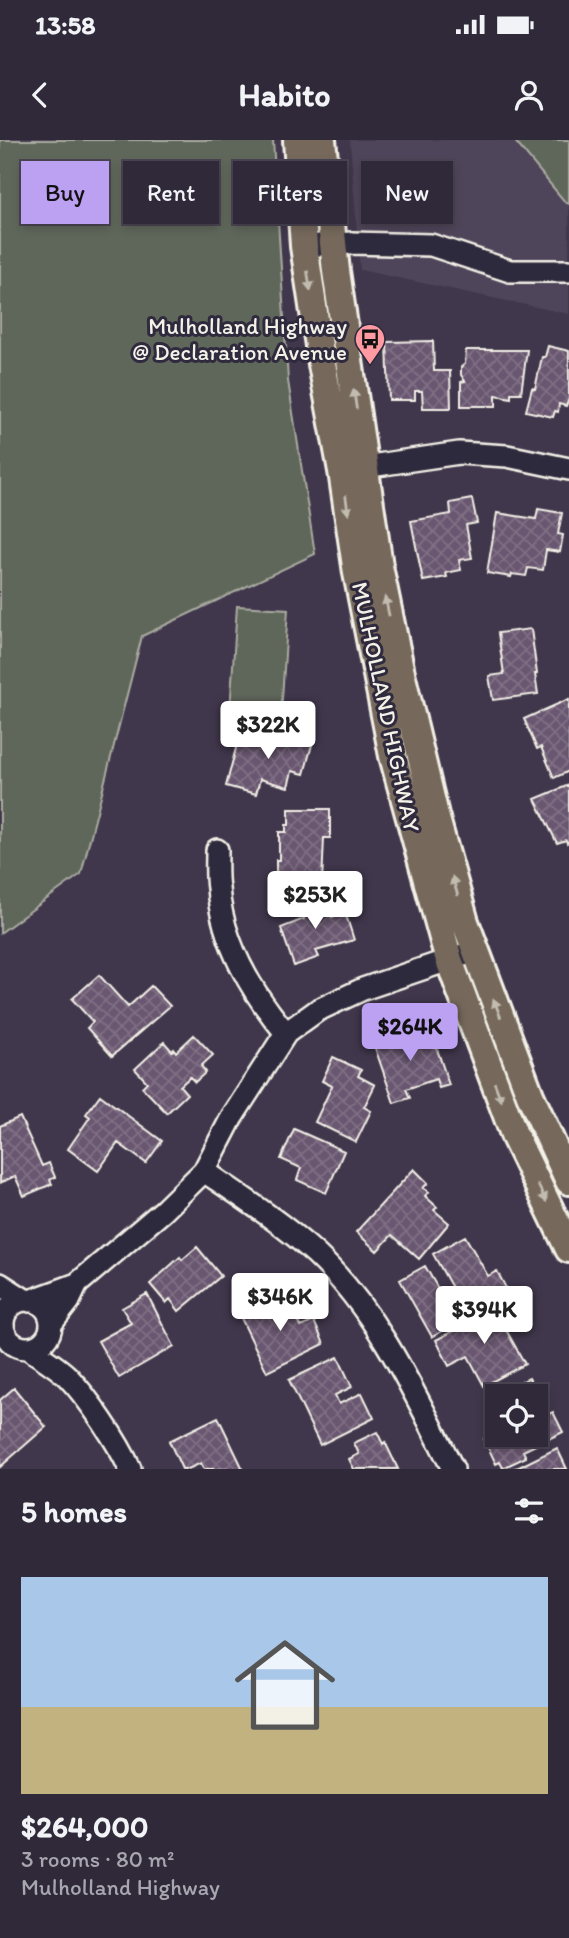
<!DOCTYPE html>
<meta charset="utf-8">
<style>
body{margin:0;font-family:Itim,sans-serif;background:#3c3544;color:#f1f3f6;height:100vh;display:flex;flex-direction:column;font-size:26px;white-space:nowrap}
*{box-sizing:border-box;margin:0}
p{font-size:23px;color:#a8a6ae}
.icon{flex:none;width:38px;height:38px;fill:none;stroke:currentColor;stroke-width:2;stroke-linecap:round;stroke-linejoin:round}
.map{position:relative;height:1329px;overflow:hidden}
.side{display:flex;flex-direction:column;background:#302939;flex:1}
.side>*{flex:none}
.hud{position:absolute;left:21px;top:21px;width:528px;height:63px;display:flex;gap:14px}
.tools{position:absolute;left:485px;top:1244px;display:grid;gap:14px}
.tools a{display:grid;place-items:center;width:63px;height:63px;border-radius:0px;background:#302939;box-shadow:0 4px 10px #0003,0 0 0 2px #4b4553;font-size:35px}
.price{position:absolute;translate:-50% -60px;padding:0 16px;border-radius:7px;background:#fff;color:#222;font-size:23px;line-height:46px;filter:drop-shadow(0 2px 4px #0008)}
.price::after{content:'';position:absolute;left:50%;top:42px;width:21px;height:16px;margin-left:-10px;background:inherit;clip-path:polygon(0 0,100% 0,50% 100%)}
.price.active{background:#bca0f2;color:#111}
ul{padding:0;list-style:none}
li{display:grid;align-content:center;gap:14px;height:371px;padding:0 21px}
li+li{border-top:2px solid #4b4553}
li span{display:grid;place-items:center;height:217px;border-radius:0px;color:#555}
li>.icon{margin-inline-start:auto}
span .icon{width:126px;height:126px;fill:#fffc;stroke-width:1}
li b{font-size:30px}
h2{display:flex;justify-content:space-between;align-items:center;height:84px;padding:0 21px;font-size:30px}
.chip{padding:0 24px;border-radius:0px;background:#302939;box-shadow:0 4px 10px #0003,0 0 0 2px #4b4553;font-size:24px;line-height:63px}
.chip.active{background:#bca0f2;color:#111}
.status{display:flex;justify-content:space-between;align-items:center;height:49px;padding:0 35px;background:#302939;direction:ltr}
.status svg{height:19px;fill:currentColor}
header{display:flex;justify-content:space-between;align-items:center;height:91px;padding:0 21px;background:#302939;font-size:32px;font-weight:700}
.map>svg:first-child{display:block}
</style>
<div class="status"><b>13:58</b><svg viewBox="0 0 49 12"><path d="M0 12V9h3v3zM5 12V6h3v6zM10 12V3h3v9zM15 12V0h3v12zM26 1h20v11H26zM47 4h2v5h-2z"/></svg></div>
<header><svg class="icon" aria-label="back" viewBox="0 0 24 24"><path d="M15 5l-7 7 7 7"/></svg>Habito<svg class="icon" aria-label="person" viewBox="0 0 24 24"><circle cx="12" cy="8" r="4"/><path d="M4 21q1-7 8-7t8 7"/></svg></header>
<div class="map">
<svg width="569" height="1329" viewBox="0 0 569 1329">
<defs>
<pattern id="building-cross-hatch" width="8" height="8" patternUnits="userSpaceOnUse" patternTransform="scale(1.75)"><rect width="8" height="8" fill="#695670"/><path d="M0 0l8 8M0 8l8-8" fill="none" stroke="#7f6f84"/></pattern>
</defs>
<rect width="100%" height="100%" fill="#40374c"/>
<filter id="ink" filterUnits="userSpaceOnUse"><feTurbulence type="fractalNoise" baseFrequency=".0143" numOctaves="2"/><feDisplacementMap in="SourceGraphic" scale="14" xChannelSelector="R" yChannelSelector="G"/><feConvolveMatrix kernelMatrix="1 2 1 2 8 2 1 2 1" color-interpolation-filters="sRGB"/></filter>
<g filter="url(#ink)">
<!-- built -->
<path fill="#4f445a" d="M350,0H569V174L360,130Z"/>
<!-- grass -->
<path fill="#5f665a" stroke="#aaaca1" stroke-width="2" d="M0,0H273L288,241L315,414L142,496L81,734L0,793Z
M514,0H569V64L565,62Z
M237,466L288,469L281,574L230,571Z"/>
<!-- building -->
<path fill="url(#building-cross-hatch)" stroke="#f4f1e8" stroke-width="2" d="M433,201L434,231H450L451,268H423L422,251H415V260H389L387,202Z
M548,206L569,211V259L566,266L559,264L558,272L555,271L553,277L526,271L532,248L535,249L542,217H545Z
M466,210H527L521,253H511V258L496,255V266H461V242L465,241L461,235V227L465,224Z
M472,359L477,383L466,385L472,418L459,420L461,430L446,433L447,437L423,441L411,381L451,374L450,363Z
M538,369L562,373L558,394L563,395L560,412L546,410L543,430L528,428L526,436L512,434L511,437L487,433L497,373L536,379Z
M531,489L537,534H535L538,554L493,560L489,536L504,534L498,493Z
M569,559V631L554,638L541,607L537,609L524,579Z
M240,593L266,600L267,594L282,598L283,593L313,601L304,634L292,631L288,647L260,639L256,654L226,646Z
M569,645V702L567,703L566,700L557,703L535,659Z
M289,669H330V698H324L322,743H302V748H276V720H279V692H286V685H289Z
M324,755L332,777L345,772L354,800L316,811L319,817L294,826L281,788L304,779L303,776L299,777L296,770L300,768L299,764Z
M99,835L128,867L151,846L170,866L112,916L87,888L93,882L72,859Z
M406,891L409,899L431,891L449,945L439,948L436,939L406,949L410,958L394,963L373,902Z
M194,895L213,915L201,926L206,932L195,942L190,937L180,946L187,954L167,973L142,947L147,942L135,929L164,902L172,911L174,909L176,912Z
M333,917L361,930L358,936L375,945L364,967L371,971L356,1002L315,982L332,946L322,941Z
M100,955L162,1001L146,1023L118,1003L98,1031L68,1009L90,977L86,974Z
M20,977L42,1026L49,1023L55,1037L50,1040L52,1044L24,1056L15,1036L0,1043V986Z
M294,989L344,1011L326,1053L297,1040L301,1028L281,1019Z
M414,1029L428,1043L423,1048L429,1052L425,1056L437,1067L434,1070L449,1083L419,1119L392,1095L377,1111L356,1092Z
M465,1096L488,1136L497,1131L506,1148L497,1153L500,1158L432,1197L400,1140L425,1126L444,1159L455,1153L433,1114Z
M197,1107L221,1136L179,1171L170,1159L166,1163L150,1144L180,1117L182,1120Z
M147,1154L174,1206L119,1238L98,1201L131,1183L122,1168Z
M285,1154L301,1187L314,1181L324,1204L267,1232L240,1176Z
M501,1166L510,1185L505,1188L525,1224L484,1246L468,1216L449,1226L436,1200Z
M338,1217L352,1247L335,1255L339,1264L362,1253L374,1278L320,1305L289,1240Z
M529,1238L547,1275L553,1272L563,1292L523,1311L526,1317L503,1328L500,1322L496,1324L484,1299L497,1292V1295H536V1256H497V1276L488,1258Z
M14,1248L46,1287L0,1327V1260Z
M218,1277L243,1329H204L201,1323L188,1329H182L169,1301Z
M377,1292L383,1304L385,1302L398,1329H354L349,1319L359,1314L354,1303Z
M557,1308L567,1329H511L519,1327Z"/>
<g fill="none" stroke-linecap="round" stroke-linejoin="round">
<!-- minor casing -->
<g stroke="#f4f1e8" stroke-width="26">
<path id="minor" d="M304,106L352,103L431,105L510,131H569
M350,329L459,313L507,316L569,329
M217,710C217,723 216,736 218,748C222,802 252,853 286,893
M204,1031C242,1057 282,1083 316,1114C378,1172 415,1254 453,1329
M0,1144L25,1160
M3 1184a24 24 0 1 1 48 0a24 24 0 1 1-48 0Z
M30,1161L77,1144L163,1071L204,1031L232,977L286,893L318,870L363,849L475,811
M51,1184L69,1161L77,1144
M28,1208C41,1217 57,1226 68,1237C89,1259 118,1302 130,1329"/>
</g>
<!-- major casing -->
<g stroke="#f4f1e8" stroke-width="32">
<path id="major" d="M297,0L304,106L321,219L342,331L357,433L393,616L449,820L515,997L569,1109
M322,0L336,131L379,426L401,533L435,675L465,782L530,955L569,1041"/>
</g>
<!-- minor -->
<use href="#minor" stroke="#2f2a3d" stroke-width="21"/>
<!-- major -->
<use href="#major" stroke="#76695c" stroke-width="26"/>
</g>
<!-- one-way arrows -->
<defs><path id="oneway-solid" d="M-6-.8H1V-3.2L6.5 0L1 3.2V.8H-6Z" transform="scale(1.75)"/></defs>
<g fill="#c2bbb0">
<use href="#oneway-solid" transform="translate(309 141) rotate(81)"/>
<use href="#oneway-solid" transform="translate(355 259) rotate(-98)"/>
<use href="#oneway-solid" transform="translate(347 365) rotate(82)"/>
<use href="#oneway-solid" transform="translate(387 466) rotate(-102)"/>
<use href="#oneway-solid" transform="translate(455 746) rotate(-106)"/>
<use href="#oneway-solid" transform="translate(497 868) rotate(-111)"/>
<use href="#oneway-solid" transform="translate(498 952) rotate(69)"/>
<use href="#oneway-solid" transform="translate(542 1053) rotate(64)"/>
</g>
</g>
<!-- icons -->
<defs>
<g id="bus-pin" transform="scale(1.575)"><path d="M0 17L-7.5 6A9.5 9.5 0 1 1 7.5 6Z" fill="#ff9aa2" stroke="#2f2a3d"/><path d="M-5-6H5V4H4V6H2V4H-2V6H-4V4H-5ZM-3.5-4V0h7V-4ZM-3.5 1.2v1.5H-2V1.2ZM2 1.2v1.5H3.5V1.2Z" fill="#111"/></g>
</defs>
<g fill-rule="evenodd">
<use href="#bus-pin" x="370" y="199"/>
</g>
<g text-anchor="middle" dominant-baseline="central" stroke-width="6" stroke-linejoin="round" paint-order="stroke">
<!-- poi labels -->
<g font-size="23" fill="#f4f1e8" stroke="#2f2a3d" text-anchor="end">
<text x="347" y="186">Mulholland Highway<tspan x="347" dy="26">@ Declaration Avenue</tspan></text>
</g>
<!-- street labels -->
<g font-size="23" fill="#f4f1e8" stroke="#2f2a3d">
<text transform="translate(386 567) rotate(78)">MULHOLLAND HIGHWAY</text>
</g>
</g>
</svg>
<div class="tools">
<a><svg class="icon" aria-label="locate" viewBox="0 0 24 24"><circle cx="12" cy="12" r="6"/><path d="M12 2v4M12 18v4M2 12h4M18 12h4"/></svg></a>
</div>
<b class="price" style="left:268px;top:621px">$322K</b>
<b class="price" style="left:315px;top:791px">$253K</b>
<b class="price active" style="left:410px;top:923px">$264K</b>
<b class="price" style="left:280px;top:1193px">$346K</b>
<b class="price" style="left:484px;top:1206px">$394K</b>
<div class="hud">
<a class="chip active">Buy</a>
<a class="chip">Rent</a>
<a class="chip">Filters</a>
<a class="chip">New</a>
</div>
</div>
<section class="side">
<h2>5 homes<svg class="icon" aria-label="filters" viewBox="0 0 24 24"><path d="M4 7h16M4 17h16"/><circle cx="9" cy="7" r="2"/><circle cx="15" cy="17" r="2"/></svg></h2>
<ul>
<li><span style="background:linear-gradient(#a9c7e8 60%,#c2b280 0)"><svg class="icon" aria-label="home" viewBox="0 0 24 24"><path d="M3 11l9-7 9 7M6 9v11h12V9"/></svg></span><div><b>$264,000</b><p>3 rooms · 80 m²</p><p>Mulholland Highway</p></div></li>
</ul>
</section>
